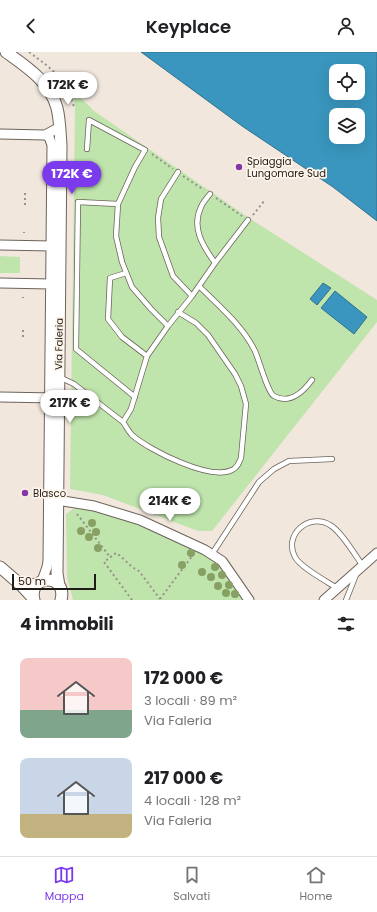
<!DOCTYPE html>
<html lang="it">
<meta charset="utf-8">
<style>
body{margin:0;font-family:Poppins,sans-serif;background:#f6f6f6;color:#202124;height:100vh;display:flex;flex-direction:column;font-size:15px;white-space:nowrap}
*{box-sizing:border-box;margin:0}
p{font-size:13px;color:#757577}
.icon{flex:none;width:22px;height:22px;fill:none;stroke:currentColor;stroke-width:2;stroke-linecap:round;stroke-linejoin:round}
.map{position:relative;height:548px;overflow:hidden}
.side{display:flex;flex-direction:column;background:#fff;flex:1}
.side>*{flex:none}
.controls{position:absolute;left:329px;top:12px;display:grid;gap:8px}
.controls a{display:grid;place-items:center;width:36px;height:36px;border-radius:8px;background:#fff;box-shadow:0 4px 16px #0002;font-size:20px}
.scale{position:absolute;left:12px;bottom:10px;width:84px;box-sizing:border-box;padding-left:4px;border:2px solid #1f1c18;border-top:0;font-size:11px;line-height:14px;white-space:nowrap;color:#1f1c18;-webkit-text-stroke:3px #fef4ea;paint-order:stroke}
.price{position:absolute;translate:-50% -34px;padding:0 9px;border-radius:14px;background:#fff;color:#222;font-size:13px;line-height:26px;filter:drop-shadow(0 1px 2px #0008)}
.price::after{content:'';position:absolute;left:50%;top:24px;width:12px;height:9px;margin-left:-6px;background:inherit;clip-path:polygon(0 0,100% 0,50% 100%)}
.price.on{background:#7c3aed;color:#fff}
ul{padding:0;list-style:none}
li{display:flex;align-items:center;gap:12px;height:100px;padding:0 20px}
li span{display:grid;place-items:center;flex:none;width:112px;height:80px;border-radius:8px;color:#555}
li>.icon{margin-inline-start:auto}
span .icon{width:48px;height:48px;fill:#fffc;stroke-width:1}
li b{font-size:17px}
h2{display:flex;justify-content:space-between;align-items:center;height:48px;padding:0 20px;font-size:17px}
header{display:flex;justify-content:space-between;align-items:center;height:52px;padding:0 20px;background:#fff;font-size:18px;font-weight:600}
.tab-bar{display:flex;justify-content:space-around;align-items:center;height:56px;border-top:1px solid #e0e0e0;background:#fff;font-size:11px;color:#757577}
.tab-bar a{display:grid;justify-items:center;gap:2px}
.tab-bar .on{color:#7c3aed}
.map>svg:first-child{display:block}
</style>
<header><svg class="icon" aria-label="back" viewBox="0 0 24 24"><path d="M15 5l-7 7 7 7"/></svg>Keyplace<svg class="icon" aria-label="person" viewBox="0 0 24 24"><circle cx="12" cy="8" r="4"/><path d="M4 21q1-7 8-7t8 7"/></svg></header>
<div class="map">
<svg width="377" height="548" viewBox="0 0 377 548">
<rect width="100%" height="100%" fill="#f1e7dd"/>
<!-- green -->
<path fill="#bfe4ac" d="M73,44C82,45 88,53 94,59L246,164L377,248V270L212,479H198L103,443L70,437L75,55Z
M0,204L20,205V221H0Z
M76,455C124,463 167,485 211,506L219,511L245,548H73L67,525L66,462Z"/>
<!-- water -->
<path fill="#3a96be" stroke="#32718c" fill-rule="evenodd" d="M141,0H377V169L333,135L242,74ZM336,19H358V41H336ZM336,63H358V85H336Z
M323,231L331,236L317,253L310,247Z
M335,239L367,265L354,282L321,256Z"/>
<g fill="none" stroke-linecap="round" stroke-linejoin="round">
<!-- service casing -->
<g stroke="#6c635b" stroke-width="6">
<path id="service" d="M87,97L89,68L145,98L135,115L118,152L116,184L122,210L132,235L151,257L168,274
M178,120L161,147L158,166L159,185L173,224L192,244
M210,142C207,146 203,150 201,155C191,176 203,194 215,211
M118,152L78,150L76,297L135,345
M126,221L110,226L108,267L122,285L147,304
M199,234C219,254 242,273 255,299C259,308 268,341 274,344C290,353 303,340 312,328
M178,260L196,271L208,283L235,322L241,334L246,352L241,406C239,411 237,416 232,418C210,429 149,398 132,383C128,379 126,374 123,370L131,357L147,304L168,274L192,244L215,211L248,168
M59,325L74,332L123,370
M59,346H88L92,349
M212,502L259,430L274,417L289,409L332,407
M337,536C326,529 300,515 295,505C283,483 309,460 330,473C341,479 355,503 363,514
M346,548L356,523"/>
</g>
<!-- minor casing -->
<g stroke="#6c635b" stroke-width="11">
<path id="minor" d="M0,82L45,83L60,75
M0,193L51,194
M0,231L51,232
M0,345L55,346
M51,449L57,448L94,454L140,468L205,498L222,509L249,548
M42,529L47,515L48,509L52,93L49,85L45,83
M324,548L377,501"/>
</g>
<!-- tertiary casing -->
<g stroke="#6c635b" stroke-width="13">
<path id="tertiary" d="M6,0C27,15 50,30 57,56C60,68 60,81 61,93L57,521L59,534
M0,515L22,534
M33,546L22,534L37,532
M34,548C27,522 68,521 61,548"/>
</g>
<!-- path -->
<path stroke="#98918a" stroke-width="2" stroke-dasharray="2 3" stroke-linecap="butt" d="M29,0C53,18 65,25 74,55
M57,28C63,35 66,43 68,53
M152,102L173,117
M183,124L204,138
M216,146L242,164
M25,153V141
M253,163L265,148
M24,180V181
M23,245V246
M23,285V276
M77,462L110,505
M160,547L193,503
M132,548L104,510L116,501C124,506 130,515 139,519L160,547"/>
<!-- service -->
<use href="#service" stroke="#fff" stroke-width="4.5"/>
<!-- minor -->
<use href="#minor" stroke="#fff" stroke-width="9"/>
<!-- tertiary -->
<use href="#tertiary" stroke="#fff" stroke-width="11"/>
</g>
<!-- trees -->
<g fill="#88a063">
<circle cx="92" cy="471" r="4"/>
<circle cx="81" cy="479" r="4"/>
<circle cx="96" cy="480" r="4"/>
<circle cx="89" cy="485" r="4"/>
<circle cx="98" cy="496" r="4"/>
<circle cx="191" cy="501" r="4"/>
<circle cx="182" cy="513" r="4"/>
<circle cx="215" cy="515" r="4"/>
<circle cx="202" cy="520" r="4"/>
<circle cx="222" cy="523" r="4"/>
<circle cx="211" cy="525" r="4"/>
<circle cx="229" cy="533" r="4"/>
<circle cx="218" cy="534" r="4"/>
<circle cx="226" cy="541" r="4"/>
<circle cx="235" cy="542" r="4"/>
</g>
<!-- markers -->
<g fill="#8637a7" stroke="#fef4ea" stroke-width="1.5">
<circle cx="239" cy="115" r="4"/>
<circle cx="25" cy="441" r="4"/>
</g>
<g text-anchor="middle" dominant-baseline="central" stroke-width="3.5" stroke-linejoin="round" paint-order="stroke">
<!-- poi labels -->
<g font-size="10" fill="#1f1c18" stroke="#fef4ea" text-anchor="start">
<text x="247" y="109">Spiaggia<tspan x="247" dy="12">Lungomare Sud</tspan></text>
<text x="33" y="441">Blasco</text>
</g>
<!-- street labels -->
<g font-size="10" fill="#1f1c18" stroke="#fef4ea">
<text transform="translate(59 292) rotate(-89)">Via Faleria</text>
</g>
</g>
</svg>
<div class="controls">
<a><svg class="icon" aria-label="locate" viewBox="0 0 24 24"><circle cx="12" cy="12" r="6"/><path d="M12 2v4M12 18v4M2 12h4M18 12h4"/></svg></a>
<a><svg class="icon" aria-label="layers" viewBox="0 0 24 24"><path d="M12 4l9 5-9 5-9-5zM3 14l9 5 9-5"/></svg></a>
</div>
<div class="scale">50 m</div>
<b class="price" style="left:68px;top:54px">172K €</b>
<b class="price on" style="left:72px;top:143px">172K €</b>
<b class="price" style="left:70px;top:372px">217K €</b>
<b class="price" style="left:170px;top:470px">214K €</b>
</div>
<section class="side">
<h2>4 immobili<svg class="icon" aria-label="filters" viewBox="0 0 24 24"><path d="M4 7h16M4 17h16"/><circle cx="9" cy="7" r="2"/><circle cx="15" cy="17" r="2"/></svg></h2>
<ul>
<li><span style="background:linear-gradient(#f6c9c9 65%,#7fa58c 0)"><svg class="icon" aria-label="home" viewBox="0 0 24 24"><path d="M3 11l9-7 9 7M6 9v11h12V9"/></svg></span><div><b>172 000 €</b><p>3 locali · 89 m²</p><p>Via Faleria</p></div></li>
<li><span style="background:linear-gradient(#c9d6e8 70%,#c2b280 0)"><svg class="icon" aria-label="home" viewBox="0 0 24 24"><path d="M3 11l9-7 9 7M6 9v11h12V9"/></svg></span><div><b>217 000 €</b><p>4 locali · 128 m²</p><p>Via Faleria</p></div></li>
</ul>
</section>
<nav class="tab-bar">
<a class="on"><svg class="icon" aria-label="map" viewBox="0 0 24 24"><path d="M3 6l6-2 6 2 6-2v14l-6 2-6-2-6 2zM9 4v14M15 6v14"/></svg>Mappa</a>
<a><svg class="icon" aria-label="saved" viewBox="0 0 24 24"><path d="M7 4h10v16l-5-4-5 4z"/></svg>Salvati</a>
<a><svg class="icon" aria-label="home" viewBox="0 0 24 24"><path d="M3 11l9-7 9 7M6 9v11h12V9"/></svg>Home</a>
</nav>
